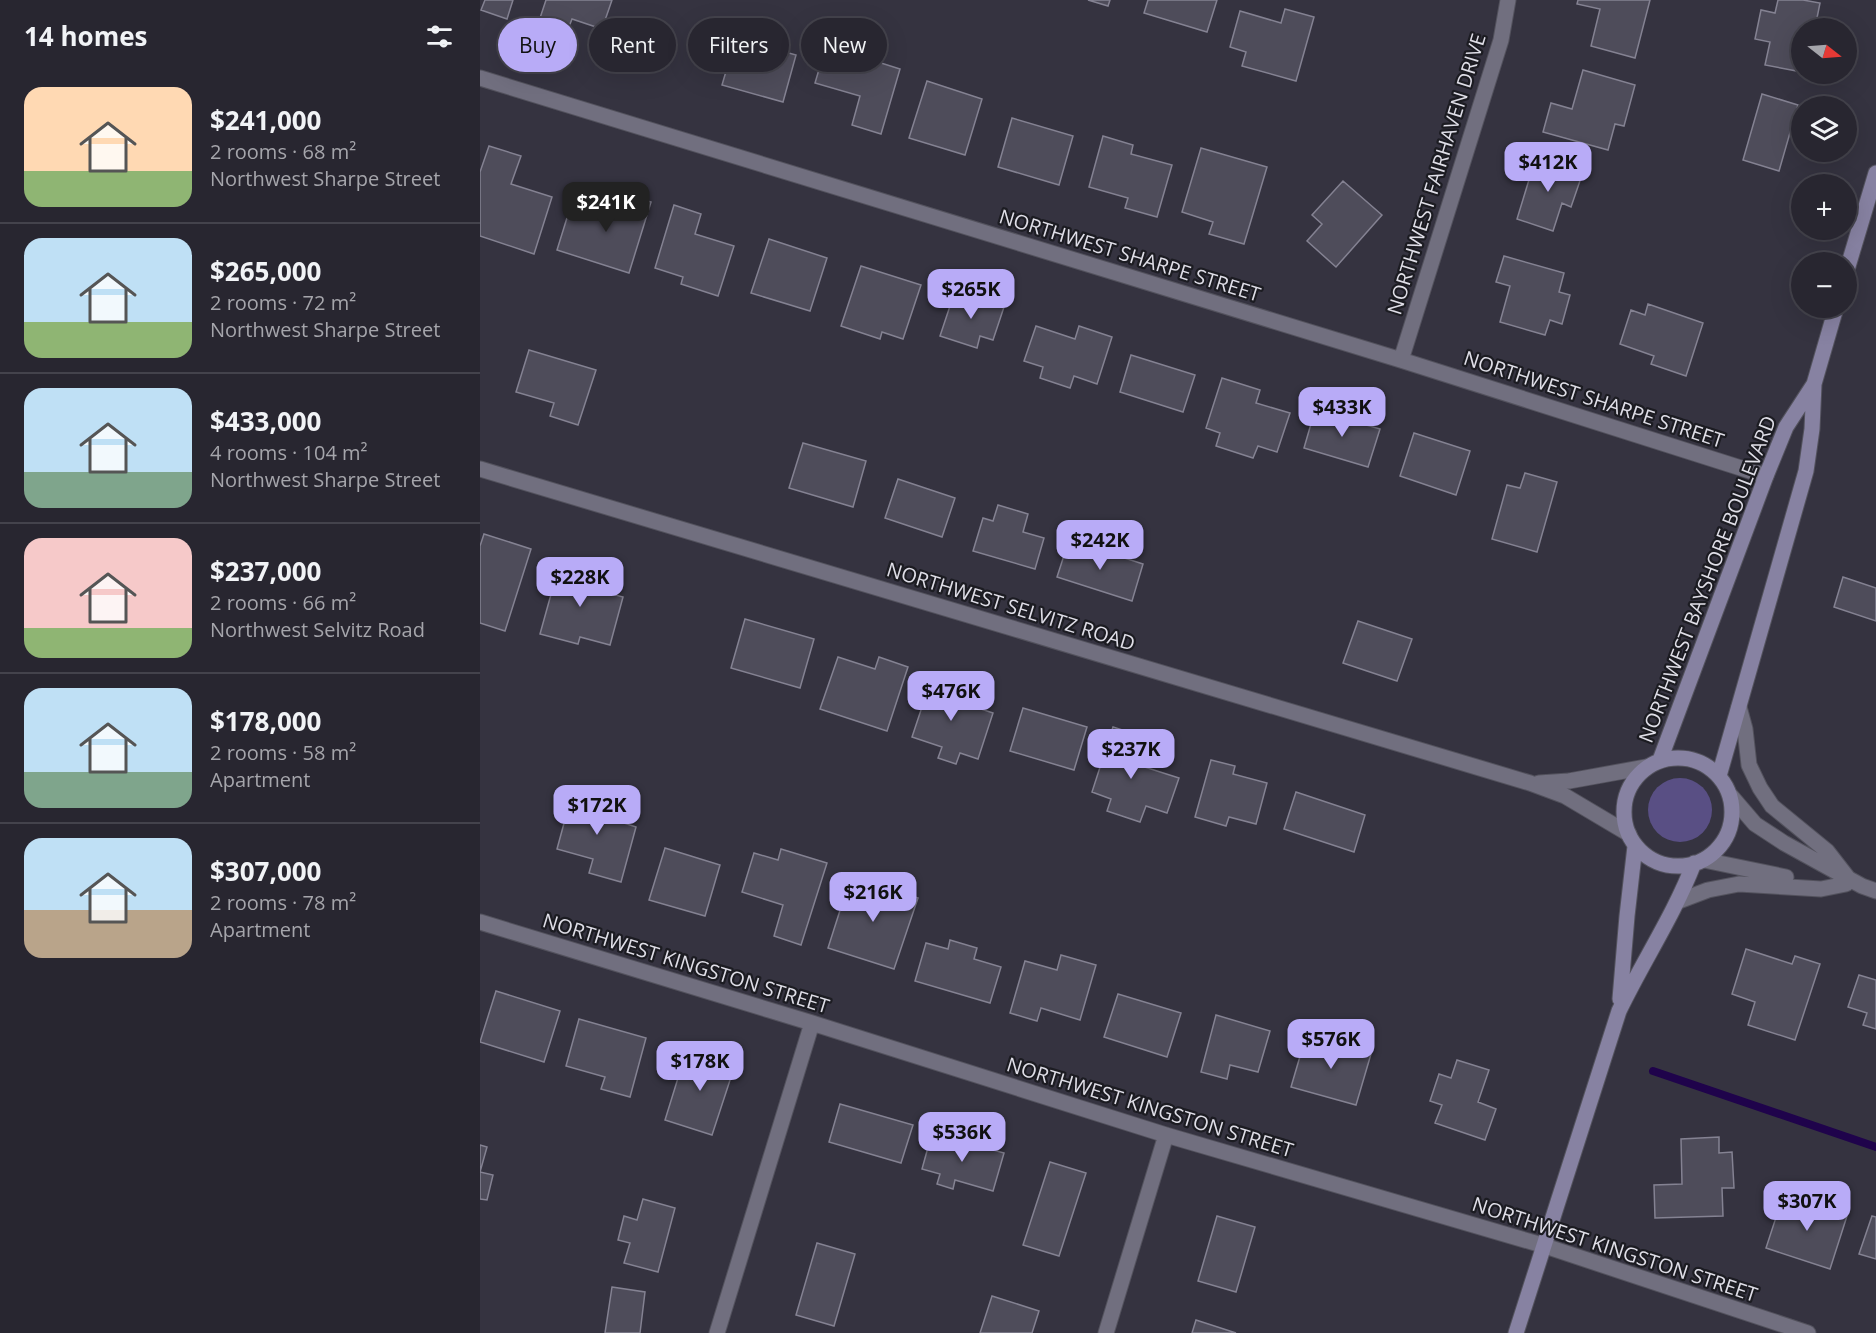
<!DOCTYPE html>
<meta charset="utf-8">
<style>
body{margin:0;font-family:"Open Sans",sans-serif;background:#34323c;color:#f1f3f6;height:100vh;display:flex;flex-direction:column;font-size:22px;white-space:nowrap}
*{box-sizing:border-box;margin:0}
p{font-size:20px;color:#a5a5ab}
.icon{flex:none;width:33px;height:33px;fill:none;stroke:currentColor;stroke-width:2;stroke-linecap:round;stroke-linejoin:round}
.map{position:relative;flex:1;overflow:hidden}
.panel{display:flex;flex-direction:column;background:#282630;width:480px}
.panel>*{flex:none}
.banner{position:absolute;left:18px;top:18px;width:570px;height:54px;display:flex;gap:12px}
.needle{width:39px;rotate:107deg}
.buttons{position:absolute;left:1311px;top:18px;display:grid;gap:12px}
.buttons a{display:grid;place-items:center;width:66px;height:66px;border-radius:50%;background:#282630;box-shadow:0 6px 24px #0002,0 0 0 2px #44434c;font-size:30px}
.price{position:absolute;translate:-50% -51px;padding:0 14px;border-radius:12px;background:#b8abf7;color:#111;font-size:20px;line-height:39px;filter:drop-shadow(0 2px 3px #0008)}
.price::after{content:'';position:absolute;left:50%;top:36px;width:18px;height:14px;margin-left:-9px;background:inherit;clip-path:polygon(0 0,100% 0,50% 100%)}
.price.current{background:#222;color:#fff}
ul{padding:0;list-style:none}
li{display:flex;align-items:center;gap:18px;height:150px;padding:0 24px}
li+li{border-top:2px solid #44434c}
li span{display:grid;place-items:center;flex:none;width:168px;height:120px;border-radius:18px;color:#555}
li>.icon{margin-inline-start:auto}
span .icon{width:72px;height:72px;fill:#fffc;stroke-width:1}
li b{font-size:26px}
h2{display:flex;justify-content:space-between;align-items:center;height:72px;padding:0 24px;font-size:26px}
.tag{padding:0 21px;border-radius:27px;background:#282630;box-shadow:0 6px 24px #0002,0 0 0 2px #44434c;font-size:21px;line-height:54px}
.tag.current{background:#b8abf7;color:#111}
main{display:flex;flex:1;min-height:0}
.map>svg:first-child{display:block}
</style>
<main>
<section class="panel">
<h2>14 homes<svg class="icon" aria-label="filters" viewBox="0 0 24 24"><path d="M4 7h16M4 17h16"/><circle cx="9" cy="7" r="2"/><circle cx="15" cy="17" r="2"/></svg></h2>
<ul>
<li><span style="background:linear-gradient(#ffd9b3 70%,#8fb573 0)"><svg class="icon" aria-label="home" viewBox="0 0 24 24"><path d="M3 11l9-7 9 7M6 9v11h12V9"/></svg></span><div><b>$241,000</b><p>2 rooms · 68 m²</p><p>Northwest Sharpe Street</p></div></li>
<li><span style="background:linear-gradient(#bfe0f5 70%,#8fb573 0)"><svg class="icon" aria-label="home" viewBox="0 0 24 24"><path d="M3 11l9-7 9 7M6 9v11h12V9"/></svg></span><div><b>$265,000</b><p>2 rooms · 72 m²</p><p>Northwest Sharpe Street</p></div></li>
<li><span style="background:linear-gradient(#bfe0f5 70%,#7fa58c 0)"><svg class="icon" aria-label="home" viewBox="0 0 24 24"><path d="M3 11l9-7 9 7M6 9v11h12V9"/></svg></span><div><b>$433,000</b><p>4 rooms · 104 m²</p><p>Northwest Sharpe Street</p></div></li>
<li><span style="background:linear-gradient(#f6c9c9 75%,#8fb573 0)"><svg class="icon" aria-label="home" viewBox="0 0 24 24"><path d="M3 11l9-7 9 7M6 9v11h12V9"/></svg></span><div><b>$237,000</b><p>2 rooms · 66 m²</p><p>Northwest Selvitz Road</p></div></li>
<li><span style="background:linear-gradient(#bfe0f5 70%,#7fa58c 0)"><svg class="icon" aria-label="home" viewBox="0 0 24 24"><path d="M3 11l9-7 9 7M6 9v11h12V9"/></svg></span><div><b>$178,000</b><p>2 rooms · 58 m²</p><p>Apartment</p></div></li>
<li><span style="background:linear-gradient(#bfe0f5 60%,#b9a48a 0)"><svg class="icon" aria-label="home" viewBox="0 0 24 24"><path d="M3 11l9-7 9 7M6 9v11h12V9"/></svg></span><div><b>$307,000</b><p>2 rooms · 78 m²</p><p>Apartment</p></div></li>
</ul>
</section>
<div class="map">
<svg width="1396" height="1333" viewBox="0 0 1396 1333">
<rect width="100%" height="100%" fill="#353340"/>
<!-- green -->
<path fill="#594f84" d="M1168 810a32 32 0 1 1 64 0a32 32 0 1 1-64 0Z"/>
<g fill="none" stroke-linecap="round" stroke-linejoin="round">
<!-- stream -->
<path stroke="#1f034b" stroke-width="8" d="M1173,1071L1396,1147"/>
</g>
<!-- building -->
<path fill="#4e4c5a" stroke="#848292" stroke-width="1.5" d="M5,0H33L27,19L1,10Z
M66,0H132L122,29L92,19L85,37L57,27Z
M608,0H630L628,6Z
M668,0H737L727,32L664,13Z
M1098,0H1170L1155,58L1111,46L1120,9L1097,4Z
M1298,0H1323L1340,3L1335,28H1322V72L1285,65L1290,42L1275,39L1281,10L1295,13Z
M805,9L834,17L816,81L762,66L766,52L750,47L760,11L801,23Z
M373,42L404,50L401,63L420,69L401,134L372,125L380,96L335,83L346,46L370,53Z
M284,46L316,55L303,102L242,85L252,51L280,60Z
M1103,70L1155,85L1144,126L1135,124L1128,150L1063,132L1071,103L1092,109Z
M447,81L502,99L485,155L429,138Z
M1282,94L1318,105L1299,171L1263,160Z
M532,118L593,136L579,185L518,167Z
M623,136L653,145L651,154L692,165L677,217L645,208L648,198L609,187Z
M9,146L41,156L31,184L72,197L54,254L0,236V172Z
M721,148L787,167L764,244L729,234L733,222L702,212Z
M1056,157L1103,172L1091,207L1082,203L1073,231L1037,219Z
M863,181L902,215L856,267L827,241L842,224L832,215Z
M140,193L171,202L149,273L77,250L91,205L133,218Z
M194,205L221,214L215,234L254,246L238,296L201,284L203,277L175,268Z
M289,239L347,258L330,311L271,293Z
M1024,256L1084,273L1079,292L1090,295L1082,324L1070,320L1065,335L1020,322L1030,286L1016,282Z
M381,266L441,285L423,339L402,332L400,339L361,326Z
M475,291L524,307L513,340L500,336L497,348L460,336Z
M1168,304L1223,323L1206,376L1171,364L1174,356L1140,344L1151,310L1165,315Z
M556,326L595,339L599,326L632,337L617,384L594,376L590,388L560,378L563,367L544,361Z
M49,350L116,370L98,425L70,416L74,403L36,392Z
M651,355L715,375L703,412L640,392Z
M742,378L780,390L776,403L810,413L797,452L778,446L773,458L736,446L740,433L726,428Z
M835,410L900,429L888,467L824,448Z
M934,433L990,451L976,495L920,476Z
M323,443L386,461L373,507L309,488Z
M1045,473L1077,482L1057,552L1012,539L1027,485L1040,488Z
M418,479L475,498L462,537L405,518Z
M518,505L548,514L543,532L564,538L555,569L493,551L503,518L513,521Z
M4,534L51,549L25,631L0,623V546Z
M589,540L663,564L652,601L577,577Z
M80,562L118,572L113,589L143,597L130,645L100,637L98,644L60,634Z
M1363,577L1396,588V621L1354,607Z
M265,619L334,639L320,688L251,668Z
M878,621L932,639L917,681L863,663Z
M358,657L395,669L399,657L428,667L407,731L340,709Z
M453,674L480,683L474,700L513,713L498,759L480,753L476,764L458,758L462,747L432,737Z
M543,708L607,727L594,770L530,751Z
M633,727L661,736L652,763L699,778L687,813L666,806L660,822L627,811L631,799L612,792Z
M731,760L755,766L753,774L787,783L776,824L749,817L746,826L715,817Z
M816,792L885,815L874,852L804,829Z
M92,794L142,808L138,821L156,827L141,882L109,873L113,859L77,849Z
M185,848L240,865L225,916L169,900Z
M301,849L347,863L321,945L294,936L303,905L262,892L274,853L298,860Z
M371,876L438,898L414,969L348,948Z
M470,940L497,948L494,959L521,967L510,1003L435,981L446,943L468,949Z
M1266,949L1312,964L1315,956L1340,964L1315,1040L1268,1025L1275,1002L1252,994Z
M581,955L616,965L600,1020L561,1008L557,1021L530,1013L545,961L577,970Z
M1379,975L1396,980V1029L1383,1025L1387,1013L1368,1007Z
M16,991L80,1011L64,1062L0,1042Z
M638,994L701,1013L687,1057L624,1037Z
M736,1015L790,1031L778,1072L750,1065L747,1079L721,1072Z
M99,1019L166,1038L150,1097L121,1089L125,1077L86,1066Z
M826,1036L891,1054L876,1105L811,1087Z
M207,1049L255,1065L232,1135L185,1120Z
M977,1060L1009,1070L998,1102L1016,1109L1005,1140L955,1123L962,1105L950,1101L959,1074L971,1078Z
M360,1104L433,1125L421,1163L349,1142Z
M452,1133L524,1153L513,1191L475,1180L473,1189L457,1184L460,1174L442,1169Z
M1239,1137V1153L1252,1152L1254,1188H1242L1243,1216L1175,1218L1174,1185L1202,1184L1201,1139Z
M0,1145L7,1147L0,1172L13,1175L7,1200L0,1199Z
M570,1162L606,1173L579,1256L543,1245Z
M1303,1196L1367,1216L1350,1269L1286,1248Z
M163,1199L195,1208L178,1272L144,1263L150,1243L138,1240L144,1216L157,1220Z
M737,1216L775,1227L756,1292L718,1281Z
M1392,1216L1396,1217V1259L1379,1254Z
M337,1243L375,1254L354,1326L316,1315Z
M132,1287L165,1292L160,1333H125Z
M512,1296L559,1311L552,1333H500Z
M716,1320L756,1333H712Z"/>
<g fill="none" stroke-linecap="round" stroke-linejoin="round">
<!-- minor casing -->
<g stroke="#53525d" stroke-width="17">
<path id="minor" d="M0,78L921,360L1286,476
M921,360L1021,40L1028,0
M0,469L1050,783L1085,796L1149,834
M1059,783L1089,781L1166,767
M0,922L332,1023L686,1135L1062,1245L1328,1333
M237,1333L332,1023
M626,1333L686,1135"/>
</g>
<!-- tertiary casing -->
<g stroke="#53525d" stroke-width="17">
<path id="tertiary" d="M1259,707L1265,729L1269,765L1280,788L1292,806L1347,851L1368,878
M1251,796L1275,824L1304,843L1382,886L1396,891
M1224,860L1306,877
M1199,901L1228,890L1259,884L1341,889L1366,884"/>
</g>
<!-- secondary casing -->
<g stroke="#53525d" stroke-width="17">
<path id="secondary" d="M1366,273L1396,173
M1144 812a54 54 0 1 1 108 0a54 54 0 1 1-108 0Z
M1180,760L1286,476L1306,427L1334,384
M1239,776L1326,471L1332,429L1334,384L1356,308
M1140,999L1147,916L1155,846
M1036,1333L1139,1011C1163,961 1194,915 1214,863"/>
</g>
<!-- minor -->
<use href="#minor" stroke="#716f7f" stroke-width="15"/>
<!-- tertiary -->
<use href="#tertiary" stroke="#716f7f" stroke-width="15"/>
<!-- secondary -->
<use href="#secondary" stroke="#8782a2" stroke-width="15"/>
</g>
<g text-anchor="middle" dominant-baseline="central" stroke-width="4.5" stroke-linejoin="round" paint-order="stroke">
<!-- street labels -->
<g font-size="20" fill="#dfdee7" stroke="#1c1c22">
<text transform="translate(956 174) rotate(-73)">NORTHWEST FAIRHAVEN DRIVE</text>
<text transform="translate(650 255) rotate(17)">NORTHWEST SHARPE STREET</text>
<text transform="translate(1114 399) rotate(18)">NORTHWEST SHARPE STREET</text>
<text transform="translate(1227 579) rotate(-69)">NORTHWEST BAYSHORE BOULEVARD</text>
<text transform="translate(531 606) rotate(17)">NORTHWEST SELVITZ ROAD</text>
<text transform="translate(206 963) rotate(17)">NORTHWEST KINGSTON STREET</text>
<text transform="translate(670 1107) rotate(17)">NORTHWEST KINGSTON STREET</text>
<text transform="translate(1135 1249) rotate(18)">NORTHWEST KINGSTON STREET</text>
</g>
</g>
</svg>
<div class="buttons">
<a><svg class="needle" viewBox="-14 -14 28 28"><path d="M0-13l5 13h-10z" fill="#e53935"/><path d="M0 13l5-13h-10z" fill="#a5a5ab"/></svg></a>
<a><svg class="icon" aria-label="layers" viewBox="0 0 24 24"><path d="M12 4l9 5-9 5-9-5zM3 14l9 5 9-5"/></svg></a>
<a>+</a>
<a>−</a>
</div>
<b class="price" style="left:1068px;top:193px">$412K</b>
<b class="price current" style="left:126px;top:233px">$241K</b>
<b class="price" style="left:491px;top:320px">$265K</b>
<b class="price" style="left:862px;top:438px">$433K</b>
<b class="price" style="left:620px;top:571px">$242K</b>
<b class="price" style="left:100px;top:608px">$228K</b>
<b class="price" style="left:471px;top:722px">$476K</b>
<b class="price" style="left:651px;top:780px">$237K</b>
<b class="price" style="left:117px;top:836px">$172K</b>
<b class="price" style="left:393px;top:923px">$216K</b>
<b class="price" style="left:851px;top:1070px">$576K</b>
<b class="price" style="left:220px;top:1092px">$178K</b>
<b class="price" style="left:482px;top:1163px">$536K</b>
<b class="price" style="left:1327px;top:1232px">$307K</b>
<div class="banner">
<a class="tag current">Buy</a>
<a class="tag">Rent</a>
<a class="tag">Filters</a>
<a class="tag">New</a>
</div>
</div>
</main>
